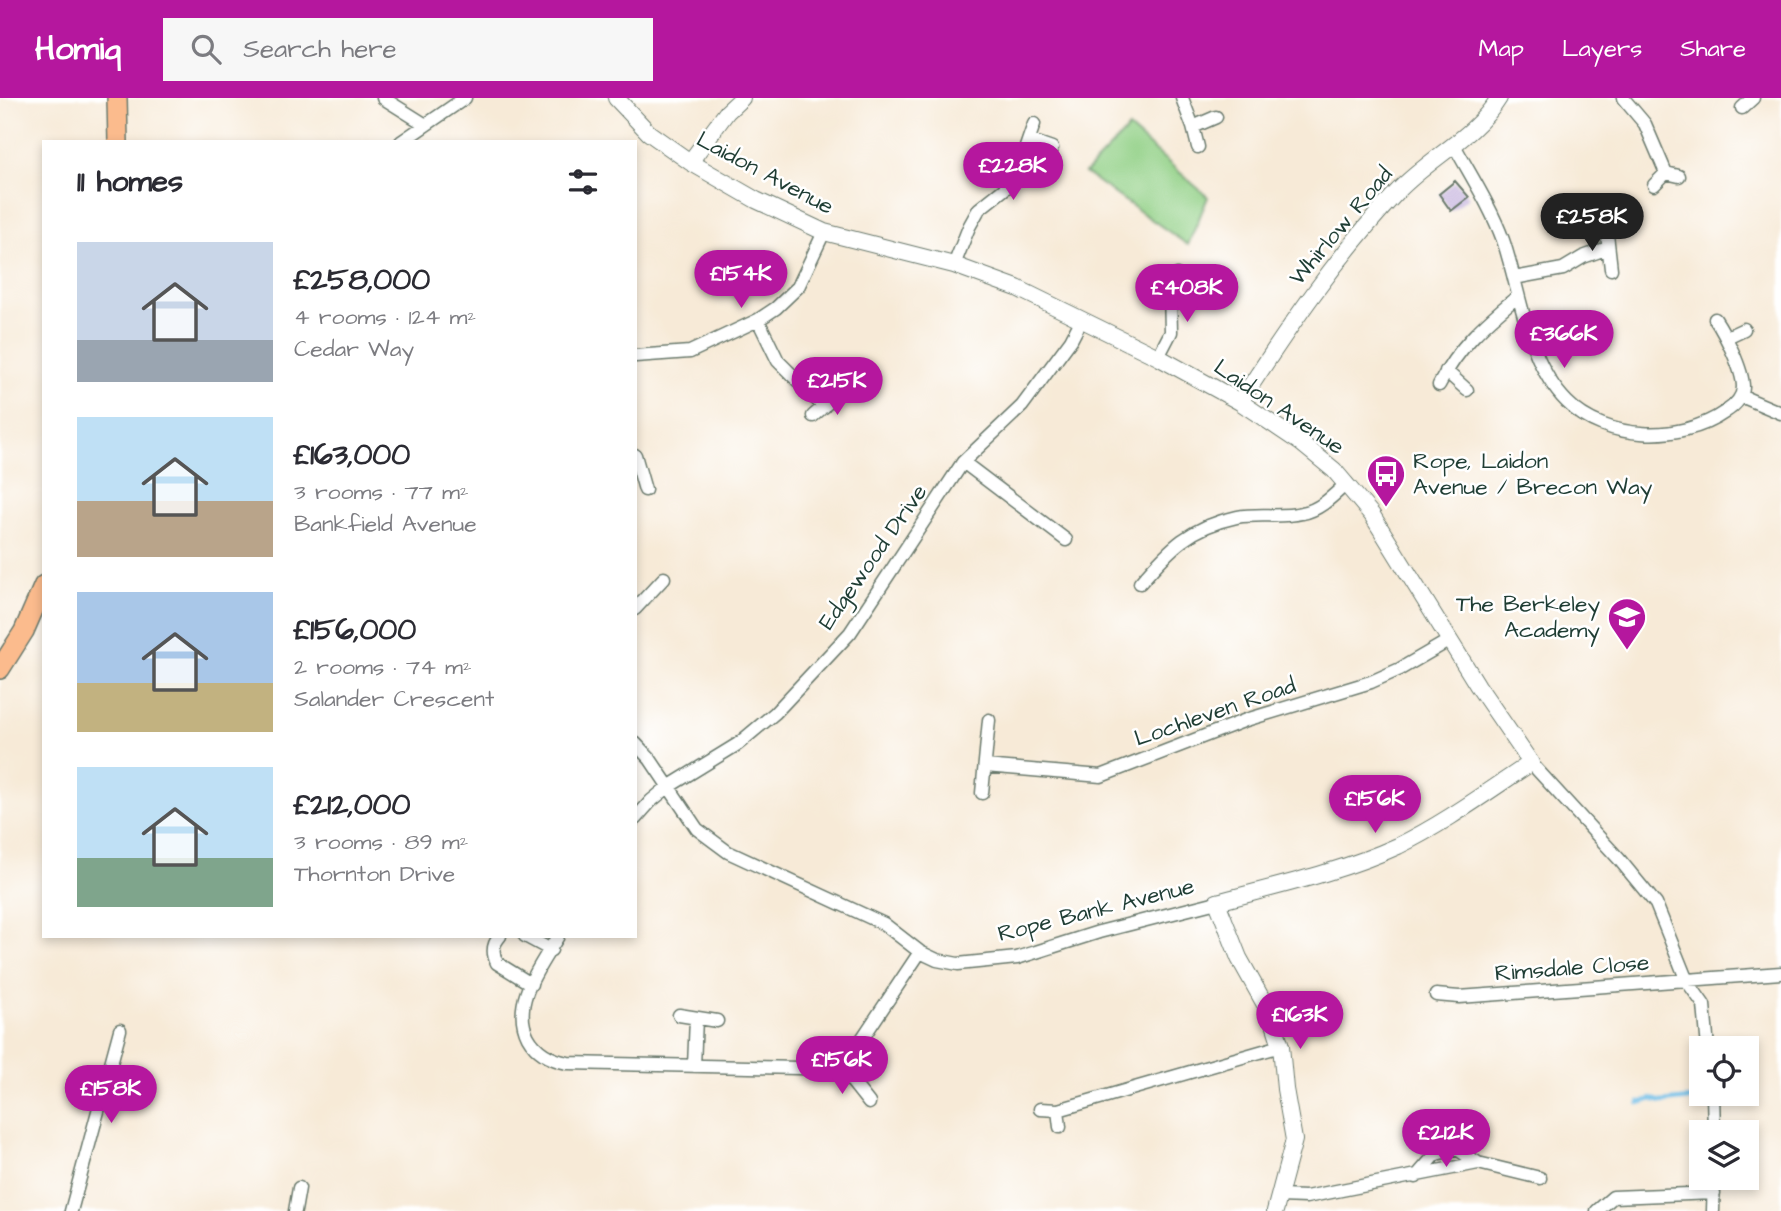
<!DOCTYPE html>
<meta charset="utf-8">
<style>
body{margin:0;font-family:"Architects Daughter",sans-serif;background:#f7f7f7;color:#2b2b33;height:100vh;display:flex;flex-direction:column;font-size:26px;white-space:nowrap}
*{box-sizing:border-box;margin:0}
p{font-size:23px;color:#7c7c81}
.icon{flex:none;width:38px;height:38px;fill:none;stroke:currentColor;stroke-width:2;stroke-linecap:round;stroke-linejoin:round}
.map{position:relative;flex:1;overflow:hidden}
.drawer{position:absolute;left:42px;top:42px;width:595px;height:798px;display:flex;flex-direction:column;background:#fff;border-radius:0px;box-shadow:0 4px 10px #0003}
.drawer>*{flex:none}
.fabs{position:absolute;left:1689px;top:938px;display:grid;gap:14px}
.fabs a{display:grid;place-items:center;width:70px;height:70px;border-radius:0px;background:#fff;box-shadow:0 4px 10px #0003;font-size:35px}
.price{position:absolute;translate:-50% -60px;padding:0 16px;border-radius:24px;background:#b5179e;color:#fff;font-size:23px;line-height:46px;filter:drop-shadow(0 2px 4px #0008)}
.price::after{content:'';position:absolute;left:50%;top:42px;width:21px;height:16px;margin-left:-10px;background:inherit;clip-path:polygon(0 0,100% 0,50% 100%)}
.price.current{background:#222;color:#fff}
ul{padding:0;list-style:none}
li{display:flex;align-items:center;gap:21px;height:175px;padding:0 35px}
li span{display:grid;place-items:center;flex:none;width:196px;height:140px;border-radius:0px;color:#555}
li>.icon{margin-inline-start:auto}
span .icon{width:84px;height:84px;fill:#fffc;stroke-width:1}
li b{font-size:30px}
h2{display:flex;justify-content:space-between;align-items:center;height:84px;padding:0 35px;font-size:30px}
header{display:flex;align-items:center;gap:42px;box-sizing:border-box;height:98px;padding:0 35px;background:#b5179e;color:#fff}
header strong{font-size:33px}
nav{display:flex;gap:38px;margin-inline-start:auto;font-size:24px}
.search{width:490px;height:63px;background:#f7f7f7;display:flex;align-items:center;gap:18px;box-sizing:border-box;padding:0 24px;border-radius:0px;color:#7c7c81;font-size:26px}
.map>svg:first-child{display:block}
</style>
<header>
<strong>Homiq</strong>
<div class="search"><svg class="icon" aria-label="search" viewBox="0 0 24 24"><circle cx="10" cy="10" r="6"/><path d="M15 15l6 6"/></svg>Search here</div>
<nav><a>Map</a><a>Layers</a><a>Share</a></nav>
</header>
<div class="map">
<svg width="1781" height="1113" viewBox="0 0 1781 1113">
<rect width="100%" height="100%" fill="#fff"/>
<filter id="ink" filterUnits="userSpaceOnUse"><feTurbulence type="fractalNoise" baseFrequency=".0143" numOctaves="2"/><feDisplacementMap in="SourceGraphic" scale="14" xChannelSelector="R" yChannelSelector="G"/><feConvolveMatrix kernelMatrix="1 2 1 2 8 2 1 2 1" color-interpolation-filters="sRGB"/></filter>
<filter id="wash" filterUnits="userSpaceOnUse"><feTurbulence type="fractalNoise" baseFrequency=".00686" numOctaves="4" result="noise"/><feDisplacementMap in="SourceGraphic" scale="28" xChannelSelector="R" yChannelSelector="G"/><feGaussianBlur stdDeviation="1.57" result="paint"/><feColorMatrix in="noise" values="0 0 0 0 0 0 0 0 0 0 0 0 0 0 0 0 0 1.4 0 .05"/><feComposite in="paint" operator="in"/></filter>
<g filter="url(#wash)">
<rect width="100%" height="100%" fill="#f7ead7"/>
<!-- green -->
<path fill="#92d086" stroke="#58865d" stroke-width="2" d="M1129,30L1208,99L1188,147L1085,75Z"/>
<g fill="none" stroke-linecap="round" stroke-linejoin="round">
<!-- stream -->
<path stroke="#6cbee7" stroke-width="4.5" d="M1639,1005L1652,1001L1662,1004L1691,1001"/>
</g>
<g id="blocks">
<!-- building -->
<path fill="#b098d1" d="M1455,83L1469,99L1451,113L1439,96Z"/>
</g>
</g>
<g filter="url(#ink)">
<use href="#blocks" fill-opacity="0" stroke="#6b7a6d" stroke-width="2"/>
<g fill="none" stroke-linecap="round" stroke-linejoin="round">
<!-- minor casing -->
<g stroke="#6b7a6d" stroke-width="15">
<path id="minor" d="M383,0L426,27
M1182,0L1193,29L1198,49
M1623,0L1645,26L1666,75L1679,78
M1742,10L1753,0
M1193,29L1216,19
M1029,42L1052,50
M401,44L465,0
M1454,47C1471,78 1491,109 1503,142C1521,194 1526,263 1567,304C1605,343 1681,345 1725,314C1733,309 1743,300 1743,289C1743,272 1725,236 1715,221
M1654,87L1666,75
M1607,136L1611,171
M954,167L969,129L979,111L1008,88L1016,78L1034,26
M1514,180L1563,171L1583,159L1608,150
M758,222L778,263L824,309
M1727,239L1744,231
M635,258L690,254L758,222L776,210L798,189L824,134
M1158,259L1171,234L1170,192L1177,177
M1446,273L1467,292
M1439,287C1458,249 1485,225 1517,199
M1741,298L1781,315
M813,318L840,294
M635,357L645,392
M963,364L1066,442
M1140,485C1170,450 1190,429 1237,419C1258,415 1281,420 1302,415C1320,412 1334,397 1347,385
M635,511L664,480
M635,645L650,661L697,731L728,754L884,826L920,854L937,862L958,866L1017,860L1099,834L1217,804
M1531,665L1619,761L1656,806L1687,883L1704,907L1708,950
M985,668L1101,678L1246,622L1371,584L1400,571L1450,542
M982,695L989,622
M635,721L651,703L668,689L738,646L775,615L850,535L963,364L1022,308L1071,242L1082,221
M500,838C492,847 492,855 497,865L531,886
M525,838L551,852
M558,838C541,868 510,904 528,939C537,955 551,962 568,965L842,971L920,854
M1436,897L1459,899L1781,875
M679,917L717,923
M694,968L696,920
M842,971L869,1005
M1713,996L1714,1034
M1040,1011L1058,1012L1281,948
M1058,1012L1060,1029
M1416,1079L1436,1056L1457,1051L1478,1065
M1279,1098L1306,1099L1478,1065L1540,1080
M71,1113L120,932
M295,1113L299,1090
M1597,1113L1613,1099L1714,1095
M1713,1113L1714,1080"/>
</g>
<!-- tertiary casing -->
<g stroke="#6b7a6d" stroke-width="18">
<path id="tertiary" d="M616,0L649,35L690,64L756,102L824,134L954,167L1017,190L1158,259L1240,304L1301,345L1334,372L1372,417L1478,588L1531,665C1487,694 1445,725 1398,748C1341,774 1277,788 1217,804L1239,860L1272,919L1281,948L1285,991L1294,1042L1275,1113
M690,64L727,14L742,0
M1240,304C1288,230 1337,158 1397,94C1429,60 1474,40 1499,0"/>
</g>
<!-- primary casing -->
<g stroke="#6b7a6d" stroke-width="22">
<path id="primary" d="M117,0L118,44
M0,571L24,533L44,487"/>
</g>
<!-- minor -->
<use href="#minor" stroke="#fff" stroke-width="12"/>
<!-- tertiary -->
<use href="#tertiary" stroke="#fff" stroke-width="16"/>
<!-- primary -->
<use href="#primary" stroke="#fbbb8d" stroke-width="19"/>
</g>
</g>
<!-- icons -->
<defs>
<g id="bus-pin" transform="scale(2.0125)"><path d="M0 17L-7.5 6A9.5 9.5 0 1 1 7.5 6Z" fill="#b5179e" stroke="#fff"/><path d="M-5-6H5V4H4V6H2V4H-2V6H-4V4H-5ZM-3.5-4V0h7V-4ZM-3.5 1.2v1.5H-2V1.2ZM2 1.2v1.5H3.5V1.2Z" fill="#fff"/></g>
<g id="school-pin" transform="scale(2.0125)"><path d="M0 17L-7.5 6A9.5 9.5 0 1 1 7.5 6Z" fill="#b5179e" stroke="#fff"/><path d="M0-5L7-2L0 1L-7-2ZM-4 1L0 2.5L4 1V4Q0 6-4 4Z" fill="#fff"/></g>
</defs>
<g fill-rule="evenodd">
<use href="#bus-pin" x="1386" y="376"/>
<use href="#school-pin" x="1627" y="519"/>
</g>
<g text-anchor="middle" dominant-baseline="central" stroke-width="5" stroke-linejoin="round" paint-order="stroke">
<!-- street labels -->
<g font-size="23" fill="#1f3d34" stroke="#fff">
<text transform="translate(765 75) rotate(28)">Laidon Avenue</text>
<text transform="translate(1341 128) rotate(-50)">Whirlow Road</text>
<text transform="translate(1279 309) rotate(34)">Laidon Avenue</text>
<text transform="translate(873 459) rotate(-55)">Edgewood Drive</text>
<text transform="translate(1215 614) rotate(-19)">Lochleven Road</text>
<text transform="translate(1096 812) rotate(-14)">Rope Bank Avenue</text>
<text transform="translate(1572 870) rotate(-4)">Rimsdale Close</text>
</g>
<!-- poi labels -->
<g font-size="23" fill="#1f3d34" stroke="#fff" text-anchor="start">
<text x="1413" y="363">Rope, Laidon<tspan x="1413" dy="26">Avenue / Brecon Way</tspan></text>
<text x="1600" y="506" text-anchor="end">The Berkeley<tspan x="1600" dy="26">Academy</tspan></text>
</g>
</g>
</svg>
<div class="fabs">
<a><svg class="icon" aria-label="locate" viewBox="0 0 24 24"><circle cx="12" cy="12" r="6"/><path d="M12 2v4M12 18v4M2 12h4M18 12h4"/></svg></a>
<a><svg class="icon" aria-label="layers" viewBox="0 0 24 24"><path d="M12 4l9 5-9 5-9-5zM3 14l9 5 9-5"/></svg></a>
</div>
<b class="price" style="left:1013px;top:104px">£228K</b>
<b class="price current" style="left:1592px;top:155px">£258K</b>
<b class="price" style="left:741px;top:212px">£154K</b>
<b class="price" style="left:1187px;top:226px">£408K</b>
<b class="price" style="left:1564px;top:272px">£366K</b>
<b class="price" style="left:837px;top:319px">£215K</b>
<b class="price" style="left:1375px;top:737px">£156K</b>
<b class="price" style="left:1300px;top:953px">£163K</b>
<b class="price" style="left:842px;top:998px">£156K</b>
<b class="price" style="left:111px;top:1027px">£158K</b>
<b class="price" style="left:1446px;top:1071px">£212K</b>
<section class="drawer">
<h2>11 homes<svg class="icon" aria-label="filters" viewBox="0 0 24 24"><path d="M4 7h16M4 17h16"/><circle cx="9" cy="7" r="2"/><circle cx="15" cy="17" r="2"/></svg></h2>
<ul>
<li><span style="background:linear-gradient(#c9d6e8 70%,#9aa5b1 0)"><svg class="icon" aria-label="home" viewBox="0 0 24 24"><path d="M3 11l9-7 9 7M6 9v11h12V9"/></svg></span><div><b>£258,000</b><p>4 rooms · 124 m²</p><p>Cedar Way</p></div></li>
<li><span style="background:linear-gradient(#bfe0f5 60%,#b9a48a 0)"><svg class="icon" aria-label="home" viewBox="0 0 24 24"><path d="M3 11l9-7 9 7M6 9v11h12V9"/></svg></span><div><b>£163,000</b><p>3 rooms · 77 m²</p><p>Bankfield Avenue</p></div></li>
<li><span style="background:linear-gradient(#a9c7e8 65%,#c2b280 0)"><svg class="icon" aria-label="home" viewBox="0 0 24 24"><path d="M3 11l9-7 9 7M6 9v11h12V9"/></svg></span><div><b>£156,000</b><p>2 rooms · 74 m²</p><p>Salander Crescent</p></div></li>
<li><span style="background:linear-gradient(#bfe0f5 65%,#7fa58c 0)"><svg class="icon" aria-label="home" viewBox="0 0 24 24"><path d="M3 11l9-7 9 7M6 9v11h12V9"/></svg></span><div><b>£212,000</b><p>3 rooms · 89 m²</p><p>Thornton Drive</p></div></li>
</ul>
</section>
</div>
